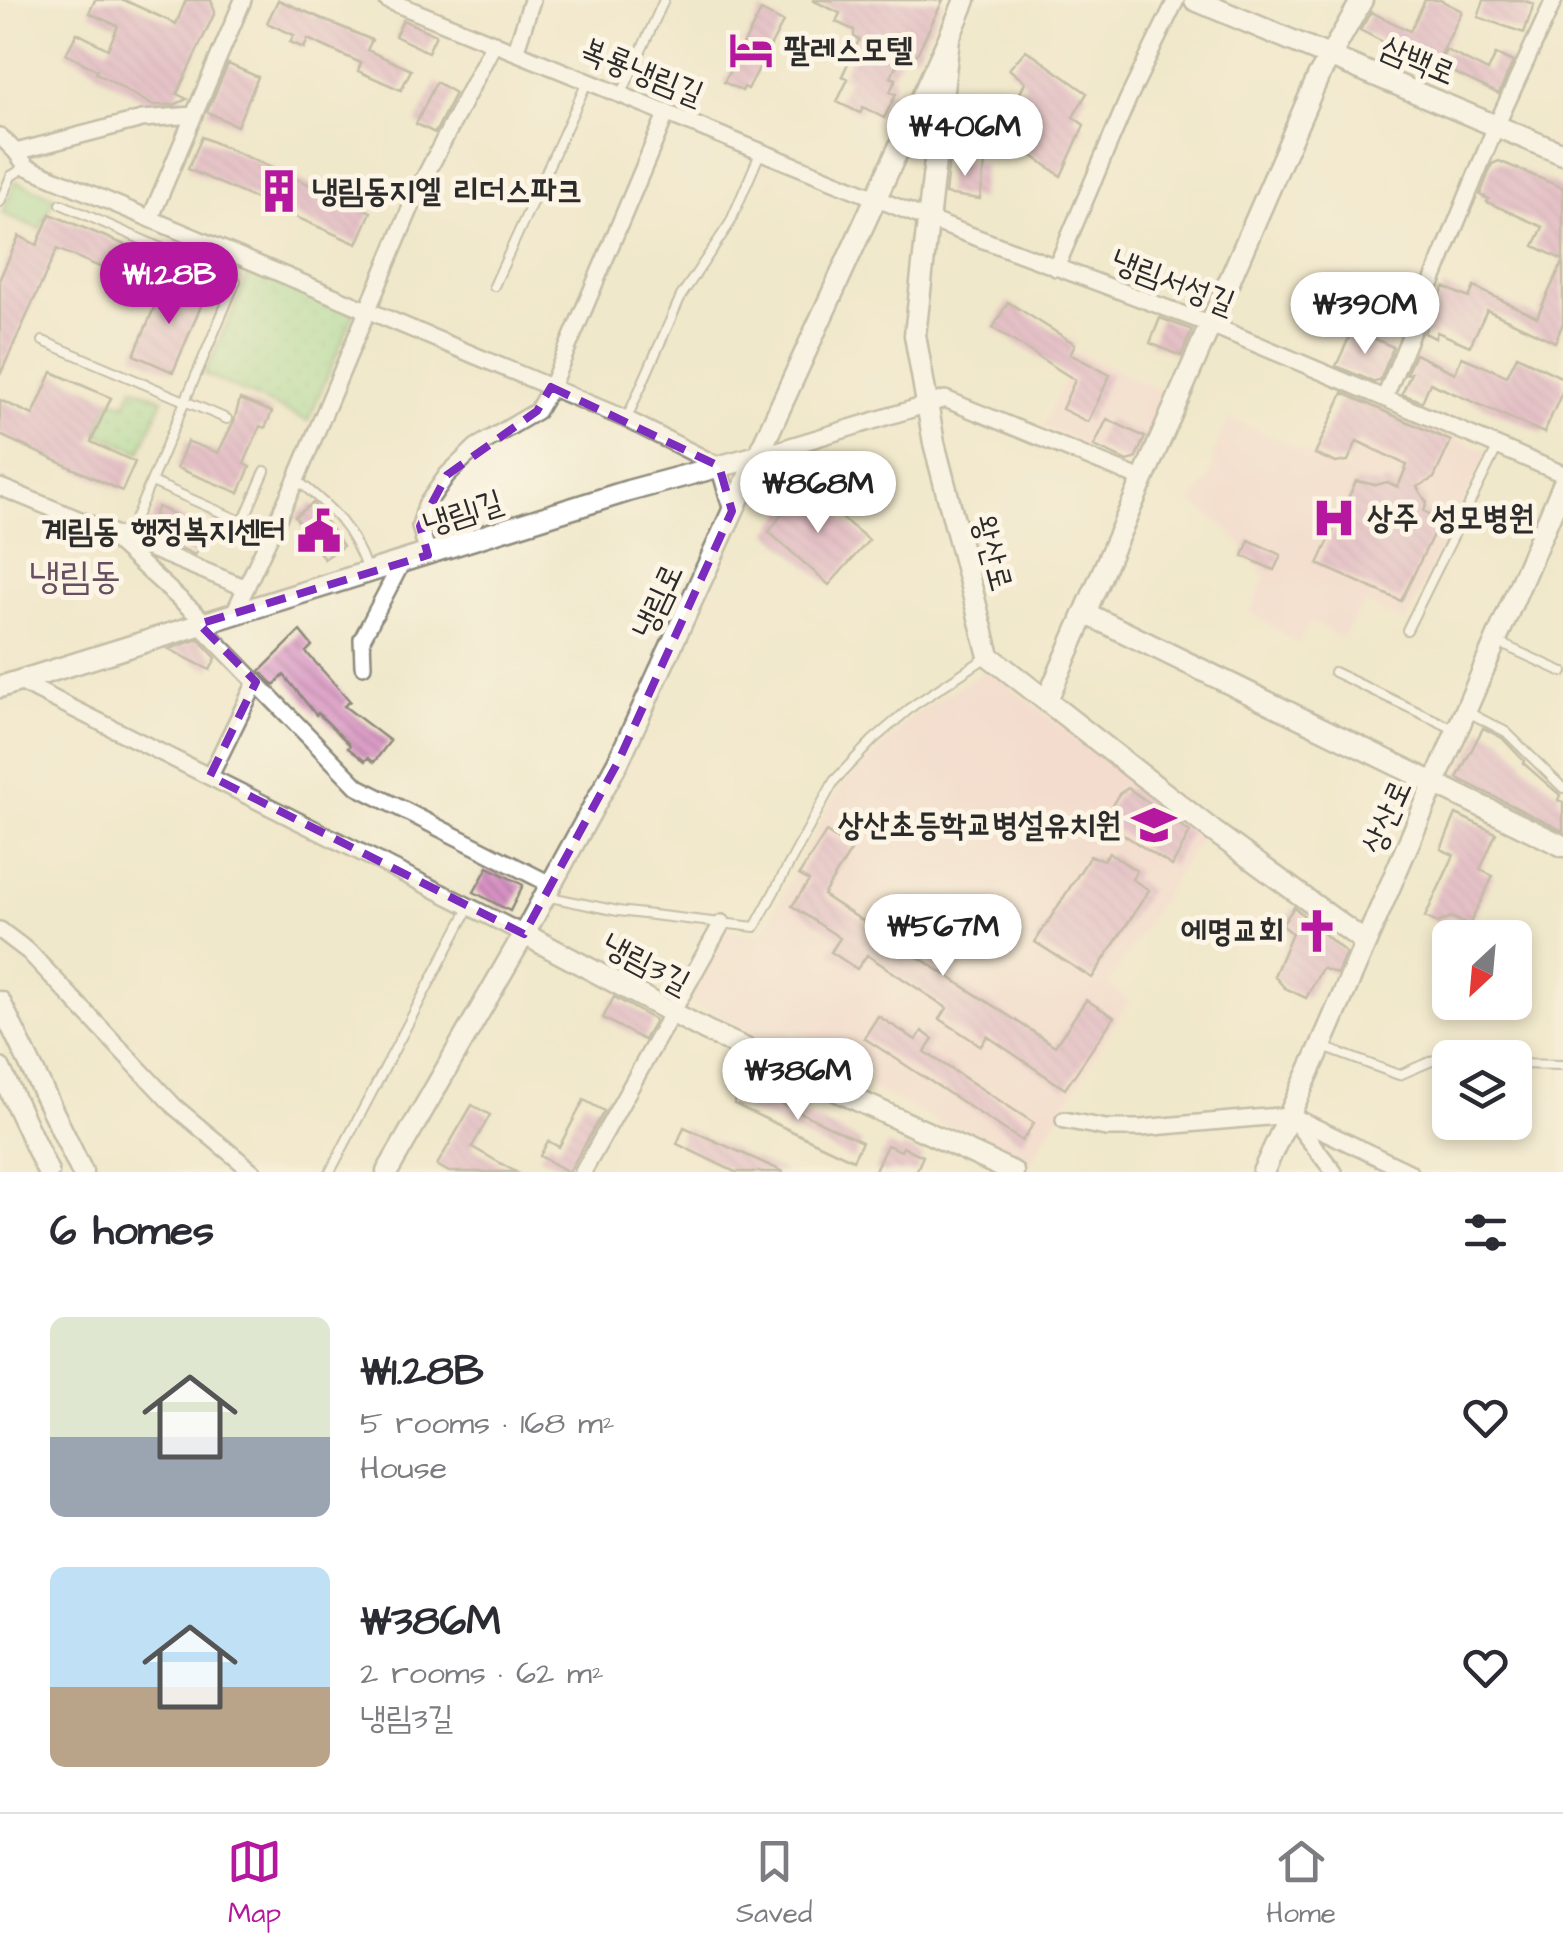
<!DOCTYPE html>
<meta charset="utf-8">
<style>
body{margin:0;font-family:"Architects Daughter","Poor Story",sans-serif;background:#f7f7f7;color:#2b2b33;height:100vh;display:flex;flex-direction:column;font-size:38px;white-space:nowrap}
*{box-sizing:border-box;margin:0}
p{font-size:32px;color:#7c7c81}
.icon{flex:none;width:55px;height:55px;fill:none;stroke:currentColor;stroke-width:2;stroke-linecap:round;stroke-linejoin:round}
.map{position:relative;height:1172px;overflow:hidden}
.side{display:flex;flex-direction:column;background:#fff;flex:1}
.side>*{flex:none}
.needle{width:65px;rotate:206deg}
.buttons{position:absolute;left:1432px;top:920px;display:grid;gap:20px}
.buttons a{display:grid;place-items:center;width:100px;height:100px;border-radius:15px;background:#fff;box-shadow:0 5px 15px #0003;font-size:50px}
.price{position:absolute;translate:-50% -85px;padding:0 22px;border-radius:35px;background:#fff;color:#222;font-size:32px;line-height:65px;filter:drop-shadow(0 2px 5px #0008)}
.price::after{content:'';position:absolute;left:50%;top:60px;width:30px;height:22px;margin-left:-15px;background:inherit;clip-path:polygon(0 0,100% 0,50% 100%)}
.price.selected{background:#b5179e;color:#fff}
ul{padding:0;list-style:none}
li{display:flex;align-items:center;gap:30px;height:250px;padding:0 50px}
li span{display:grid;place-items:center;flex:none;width:280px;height:200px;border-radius:15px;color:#555}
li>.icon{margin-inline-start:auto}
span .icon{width:120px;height:120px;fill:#fffc;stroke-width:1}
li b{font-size:42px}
h2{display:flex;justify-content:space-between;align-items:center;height:120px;padding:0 50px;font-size:42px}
.menu{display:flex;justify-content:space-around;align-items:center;height:140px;border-top:2px solid #e1e1e2;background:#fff;font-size:28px;color:#7c7c81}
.menu a{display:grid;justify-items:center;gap:5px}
.menu .selected{color:#b5179e}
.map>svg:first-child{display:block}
</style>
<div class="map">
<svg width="1563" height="1172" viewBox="0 0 1563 1172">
<defs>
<pattern id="green-dots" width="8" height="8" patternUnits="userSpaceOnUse" patternTransform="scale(2.5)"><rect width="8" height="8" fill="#99d98f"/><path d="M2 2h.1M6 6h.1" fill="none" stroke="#84ba7c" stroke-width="1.8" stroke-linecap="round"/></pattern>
<pattern id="building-back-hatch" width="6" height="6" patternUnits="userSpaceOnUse" patternTransform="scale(2.5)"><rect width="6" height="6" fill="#d792c3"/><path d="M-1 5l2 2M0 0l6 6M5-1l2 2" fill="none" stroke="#af779f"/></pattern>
</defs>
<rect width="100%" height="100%" fill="#fcf5e5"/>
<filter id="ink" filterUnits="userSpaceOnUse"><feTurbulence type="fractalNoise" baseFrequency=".01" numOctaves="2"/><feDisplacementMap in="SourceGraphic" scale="20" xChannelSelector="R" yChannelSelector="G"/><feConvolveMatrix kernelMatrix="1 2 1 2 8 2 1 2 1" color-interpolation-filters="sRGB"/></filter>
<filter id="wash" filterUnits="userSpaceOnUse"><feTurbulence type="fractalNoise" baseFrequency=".0048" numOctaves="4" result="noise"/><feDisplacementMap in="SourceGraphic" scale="40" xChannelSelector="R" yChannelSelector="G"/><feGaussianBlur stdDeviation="2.25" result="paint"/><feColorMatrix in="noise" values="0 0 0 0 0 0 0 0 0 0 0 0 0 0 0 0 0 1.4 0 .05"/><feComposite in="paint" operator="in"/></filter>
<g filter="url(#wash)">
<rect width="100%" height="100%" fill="#f0e8cb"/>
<!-- built -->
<path fill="#f7cfd2" d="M1077,352L1172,396L1141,463L1130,467L1043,427Z
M1377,404L1488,452L1405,623L1364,603L1342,638L1310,622L1298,644L1250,612L1265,577L1232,533L1192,503L1210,477L1214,451L1229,418L1346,470Z
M988,669L1202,835L1108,985L1129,1000L1026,1170L867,1085L869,1070L792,1029L781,1048L688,1000L725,930L761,936L840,787L914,714Z"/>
<!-- green -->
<path fill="url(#green-dots)" stroke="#62825d" stroke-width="2.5" d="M253,267L355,312L308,421L204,374Z
M133,387L163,399L140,452L97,433L112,399L126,404Z"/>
<!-- pitch -->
<path fill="#99d98f" stroke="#62825d" stroke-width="2.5" d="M16,181L54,197L40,229L2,213Z"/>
<g id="blocks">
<!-- building -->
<path fill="url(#building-back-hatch)" d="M95,0H124L176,24L186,0H211L215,12L177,94L187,99L174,105H152L96,73L97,70L66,54L77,33L108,49L118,26L89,13Z
M278,0L372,40L367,50L411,70L401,90L358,71L361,63L308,39L304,48L290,42L294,35L267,23Z
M812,0H943L916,56L904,50L891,77L896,79L890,92L896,94L884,118L863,107L860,113L837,102L848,79L842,76L859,40L854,37V30L836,22L840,13Z
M1425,0H1440L1462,11L1439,59L1403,42L1399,50L1360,30L1371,12L1410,31Z
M1484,0H1522L1534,4L1524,33L1478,17Z
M761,11L783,22L748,89L744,87L742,91L724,82Z
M403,20L436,35L428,52L395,36Z
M1026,50L1087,93L1073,117L1084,125L1061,176L1002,134L1025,82L1009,69Z
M1446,50L1488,71L1496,54L1513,62L1499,94L1438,65Z
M228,64L258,77L237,126L207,112Z
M436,82L455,93L435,133L416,124Z
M202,137L371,212L357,244L188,169Z
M949,158L985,164L980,199L945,194Z
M1499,161L1563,188V260L1534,246L1543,227L1487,202L1489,199L1480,195L1492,164Z
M50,214L169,263L158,291L57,249L0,375V278L19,236L37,245Z
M1563,261V323L1555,342L1487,310L1470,346L1437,332L1435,338L1424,333L1444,287L1469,298L1474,287L1537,317Z
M165,282L204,299L173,372L134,355Z
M1008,302L1075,344L1070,354L1110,375L1088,422L1062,409L1075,380L993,328Z
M1160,318L1192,330L1181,356L1150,343Z
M1353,329L1393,347L1380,381L1374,382L1336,366Z
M1415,354L1455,373L1462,357L1507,376L1517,356L1563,378V390L1544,433L1430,383L1422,402L1402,394L1411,373L1406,374Z
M52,372L111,398L91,442L135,462L122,491L0,435V400L33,415Z
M1343,393L1451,441L1434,478L1417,487L1427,503L1424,511L1440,520L1401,601L1318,564L1356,481L1376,485L1387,482L1398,487L1407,465L1357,441L1348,461L1336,463L1315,454Z
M240,399L272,412L265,428L260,426L244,464L250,467L239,493L177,468L187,441L218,453L234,421Z
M1107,419L1145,437L1135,459L1127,461L1094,446Z
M802,486L869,540L829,585L769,532Z
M313,503L343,546L324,559L295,516Z
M158,507L207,530L195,555L146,532Z
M1249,540L1281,555L1274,570L1243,556Z
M300,631L312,646L306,652L350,701L344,706L390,741L374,762L368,758L365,761L348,748L350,745L318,713L316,715L284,675L274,685L260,671Z
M198,639L216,658L210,670L169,649Z
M1483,728L1502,738L1524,761L1523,763L1560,795L1558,800L1563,802V831L1457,778Z
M1128,788L1190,832L1172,866L1112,827L1115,821L1107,813L1119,794Z
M1456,814L1496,833L1480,870L1493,876L1469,925L1451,917L1438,923L1425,917L1454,855L1441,849Z
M826,832L852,849L823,895L1055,1046L1086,1000L1114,1017L1065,1089L987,1036L981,1046L940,1019L947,1008L867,955L857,969L831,952L840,938L792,906L809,881L799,875Z
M1109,853L1137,871L1132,879L1149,890L1092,978L1035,942L1090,856L1104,860Z
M488,867L523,885L510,911L474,892Z
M1294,907L1346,953L1337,974L1322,968L1306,998L1285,988L1274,976L1292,933L1282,925Z
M614,997L655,1020L644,1040L603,1018Z
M878,1016L916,1040L922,1031L933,1039L925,1052L1034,1123L1022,1141L864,1038Z
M743,1085L862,1142L853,1160L734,1104Z
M584,1100L604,1111L569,1172L540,1156L548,1141L559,1147Z
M472,1105L490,1115L472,1147L516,1172H449L437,1165Z
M684,1127L784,1172H735L677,1144Z
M887,1145L901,1151L903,1147L923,1156L916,1172H874Z"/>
</g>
</g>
<g filter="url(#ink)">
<use href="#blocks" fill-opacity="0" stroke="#8e8a7b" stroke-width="2.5"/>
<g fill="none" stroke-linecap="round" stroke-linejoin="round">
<!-- service casing -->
<g stroke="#8e8a7b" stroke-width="12">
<path id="service" d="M622,93L664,0
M0,202L11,176L26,167
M61,204L236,281L127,538
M494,286L588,80
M43,341L227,419
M627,418L681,296L730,223L761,151
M298,481C334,510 351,526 367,570
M152,482L243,522L265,471
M1407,630L1498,446
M1499,643L1563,672
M1334,672L1456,730
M1466,711L1506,732L1563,788
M550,897L618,911L755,927L834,781L873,740L914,705L987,657
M1323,1047L1399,1075L1434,1060L1450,1061
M1515,1064L1563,1065
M330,1172L470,906"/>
</g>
<!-- minor casing -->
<g stroke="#8e8a7b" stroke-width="20">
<path id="minor" d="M243,0L194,115L142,119L16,152L27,167L626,419L719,466L732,511
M387,0L927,219L1209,324L1563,474
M516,50L532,0
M0,136L16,152
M151,217L194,115
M1056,268L1128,99L1176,0
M1385,397L1496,126L1554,0
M758,456L945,399L1144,480
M0,487L246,588
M108,534L205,622
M428,555L420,526L426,505L447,475L476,447L537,411L551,387L667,112
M234,613L296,480L419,188L494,43
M199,624L358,787L552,885
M363,666L362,639L401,564
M18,681L524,934
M210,776L256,682
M0,930L29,952L175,1107L253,1172
M1292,1118L1334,1172
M1064,1120L1106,1128H1141L1290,1115L1409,1172
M583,1172L722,923"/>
</g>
<!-- tertiary casing -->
<g stroke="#8e8a7b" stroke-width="25">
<path id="tertiary" d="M965,0L949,38L915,335L934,443L989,656L1213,831L1365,942
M1195,0L1563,154
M1085,613L1563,846
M0,687L628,491L758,456
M1047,700L1318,77L1362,0
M524,934L707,1031L1013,1172
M0,1002L82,1172
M0,1069L48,1172
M387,1172L524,934L618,762L949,38
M1263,1172L1321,1046L1563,485"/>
</g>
<!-- service -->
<use href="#service" stroke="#fff" stroke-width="8"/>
<!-- minor -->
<use href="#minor" stroke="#fff" stroke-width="15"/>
<!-- tertiary -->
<use href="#tertiary" stroke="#fff" stroke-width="20"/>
</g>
</g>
<!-- marked area -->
<path d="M0 0H1563V1172H0ZM551,387L719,466L732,511L618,762L524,934L210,776L256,682L199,624L428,555L420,526L447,475L537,411Z" fill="#f0e8cb" fill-opacity=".55" fill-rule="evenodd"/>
<path fill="none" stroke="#7b2cbf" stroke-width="8" stroke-dasharray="20 12" stroke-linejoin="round" d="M551,387L719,466L732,511L618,762L524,934L210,776L256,682L199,624L428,555L420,526L447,475L537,411Z"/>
<!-- icons -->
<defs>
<g id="hotel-bare" transform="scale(3.45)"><path d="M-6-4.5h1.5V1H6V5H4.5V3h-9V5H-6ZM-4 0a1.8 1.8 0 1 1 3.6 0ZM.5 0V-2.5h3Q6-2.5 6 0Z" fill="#b5179e" stroke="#fcf5e5" stroke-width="2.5" paint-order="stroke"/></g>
<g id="building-bare" transform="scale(3.45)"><path d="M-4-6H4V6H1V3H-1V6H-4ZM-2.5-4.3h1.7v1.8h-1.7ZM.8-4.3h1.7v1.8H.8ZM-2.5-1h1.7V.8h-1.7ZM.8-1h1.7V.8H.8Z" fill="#b5179e" stroke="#fcf5e5" stroke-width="2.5" paint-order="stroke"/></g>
<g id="hospital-bare" transform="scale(3.45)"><path d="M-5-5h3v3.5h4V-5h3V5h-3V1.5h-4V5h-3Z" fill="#b5179e" stroke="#fcf5e5" stroke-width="2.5" paint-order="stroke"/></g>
<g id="civic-bare" transform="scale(3.45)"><path d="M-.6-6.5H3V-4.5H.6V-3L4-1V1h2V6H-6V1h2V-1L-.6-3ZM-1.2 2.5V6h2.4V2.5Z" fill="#b5179e" stroke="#fcf5e5" stroke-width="2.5" paint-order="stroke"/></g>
<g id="school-bare" transform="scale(3.45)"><path d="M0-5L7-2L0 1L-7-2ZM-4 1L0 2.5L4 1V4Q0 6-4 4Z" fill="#b5179e" stroke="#fcf5e5" stroke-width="2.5" paint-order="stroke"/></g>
<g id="church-bare" transform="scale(3.45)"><path d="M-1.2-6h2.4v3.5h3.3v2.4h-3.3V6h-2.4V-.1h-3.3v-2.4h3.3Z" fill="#b5179e" stroke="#fcf5e5" stroke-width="2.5" paint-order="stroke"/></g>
</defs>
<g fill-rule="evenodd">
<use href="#hotel-bare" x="751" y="50"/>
<use href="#building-bare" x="279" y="191"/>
<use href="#hospital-bare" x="1334" y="518"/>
<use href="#civic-bare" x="319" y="531"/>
<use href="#school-bare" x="1154" y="825"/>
<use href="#church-bare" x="1317" y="931"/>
</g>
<g text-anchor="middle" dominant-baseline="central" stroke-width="10" stroke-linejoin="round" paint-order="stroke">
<!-- poi labels -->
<g font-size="32" font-weight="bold" fill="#2b2b2b" stroke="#fcf5e5" text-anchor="start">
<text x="784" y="50">팔레스모텔</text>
<text x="312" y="191">냉림동지엘 리더스파크</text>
<text x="1367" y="518">상주 성모병원</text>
<text x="286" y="531" text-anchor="end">계림동 행정복지센터</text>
<text x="1121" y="825" text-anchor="end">상산초등학교병설유치원</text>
<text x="1284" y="931" text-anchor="end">에명교회</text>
</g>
<!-- street labels -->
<g font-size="32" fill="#2b2b2b" stroke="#fcf5e5">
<text transform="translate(1418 61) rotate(23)">삼백로</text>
<text transform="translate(642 72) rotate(22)">복룡냉림길</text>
<text transform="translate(1173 282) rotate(21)">냉림서성길</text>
<text transform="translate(463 513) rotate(-18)">냉림1길</text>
<text transform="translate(992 553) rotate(75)">왕산로</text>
<text transform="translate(658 601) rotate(-65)">냉림로</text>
<text transform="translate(1387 817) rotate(-66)">상산로</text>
<text transform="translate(646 964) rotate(28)">냉림3길</text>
</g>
<!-- quarter labels -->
<g font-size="38" fill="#674f60" stroke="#fcf5e5">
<text x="75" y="577">냉림동</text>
</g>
</g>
</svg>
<div class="buttons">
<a><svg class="needle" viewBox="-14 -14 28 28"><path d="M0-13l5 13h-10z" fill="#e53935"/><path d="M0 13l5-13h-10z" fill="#7c7c81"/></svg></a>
<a><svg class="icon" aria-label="layers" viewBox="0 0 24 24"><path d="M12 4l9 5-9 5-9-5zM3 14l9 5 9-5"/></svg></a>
</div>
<b class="price" style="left:965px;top:179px">₩406M</b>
<b class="price selected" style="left:169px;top:327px">₩1.28B</b>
<b class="price" style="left:1365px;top:357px">₩390M</b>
<b class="price" style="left:818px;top:536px">₩868M</b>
<b class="price" style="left:943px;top:979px">₩567M</b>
<b class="price" style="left:798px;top:1123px">₩386M</b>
</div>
<section class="side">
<h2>6 homes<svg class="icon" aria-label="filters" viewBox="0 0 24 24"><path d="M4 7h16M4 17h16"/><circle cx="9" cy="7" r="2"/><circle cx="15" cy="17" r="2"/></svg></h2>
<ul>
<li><span style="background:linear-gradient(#dfe7d0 60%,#9aa5b1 0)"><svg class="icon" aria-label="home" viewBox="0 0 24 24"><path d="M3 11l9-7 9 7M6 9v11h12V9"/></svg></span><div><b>₩1.28B</b><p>5 rooms · 168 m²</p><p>House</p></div><svg class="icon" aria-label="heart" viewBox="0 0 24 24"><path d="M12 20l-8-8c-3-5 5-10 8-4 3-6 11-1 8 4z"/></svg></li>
<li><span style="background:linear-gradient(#bfe0f5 60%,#b9a48a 0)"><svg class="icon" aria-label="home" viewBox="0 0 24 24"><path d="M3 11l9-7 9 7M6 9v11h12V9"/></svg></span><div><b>₩386M</b><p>2 rooms · 62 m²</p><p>냉림3길</p></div><svg class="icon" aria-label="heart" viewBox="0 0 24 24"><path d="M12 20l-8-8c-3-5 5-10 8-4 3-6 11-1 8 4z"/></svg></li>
</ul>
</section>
<nav class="menu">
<a class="selected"><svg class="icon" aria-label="map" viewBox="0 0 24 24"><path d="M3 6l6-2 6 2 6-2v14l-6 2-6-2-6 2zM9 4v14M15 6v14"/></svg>Map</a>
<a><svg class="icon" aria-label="saved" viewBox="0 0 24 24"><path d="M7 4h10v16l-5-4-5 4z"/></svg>Saved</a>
<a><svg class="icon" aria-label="home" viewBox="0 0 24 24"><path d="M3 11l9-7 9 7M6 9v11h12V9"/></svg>Home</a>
</nav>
